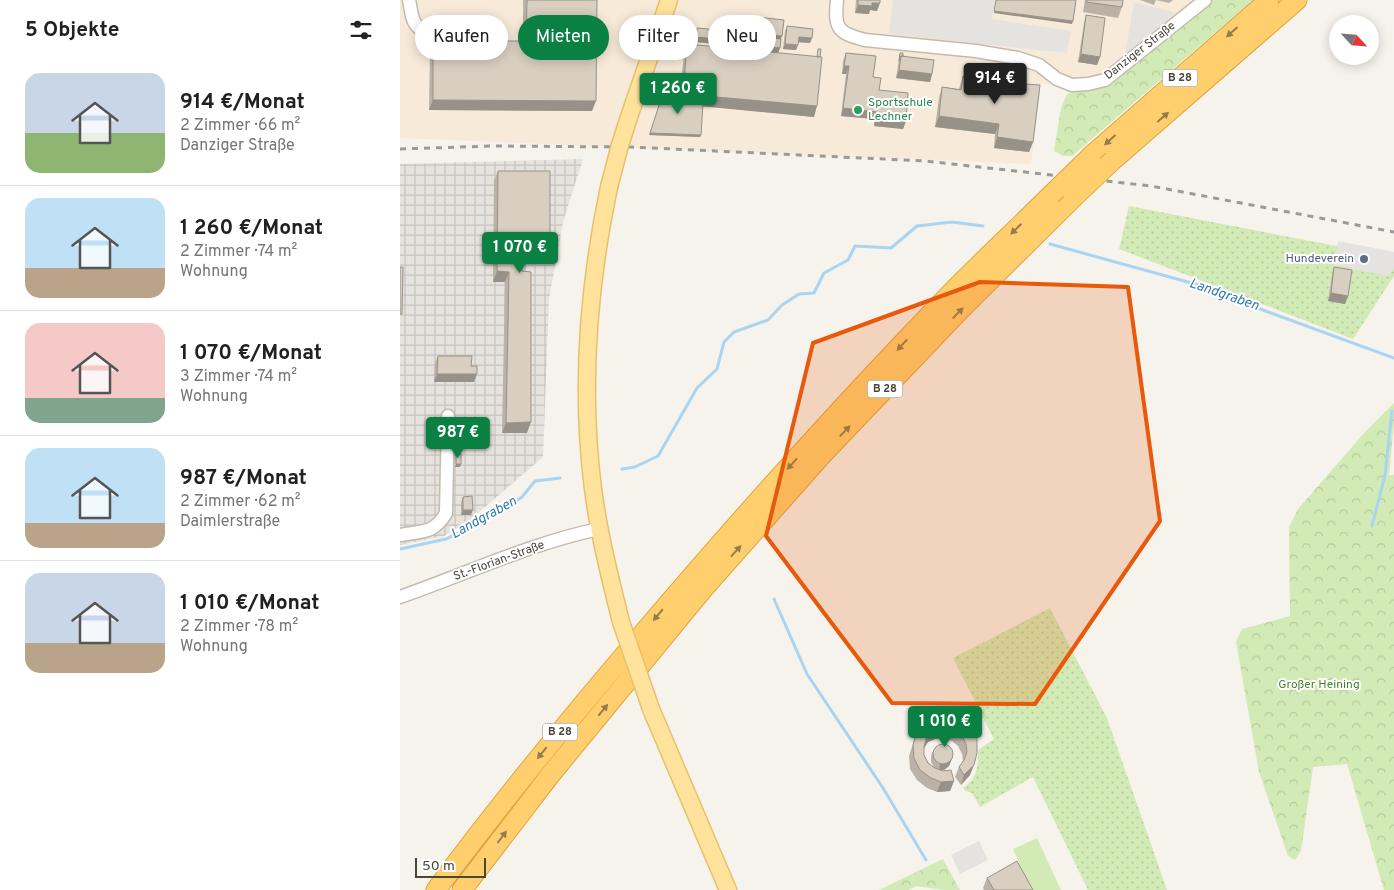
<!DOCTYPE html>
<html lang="de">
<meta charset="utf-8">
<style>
body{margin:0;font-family:Overpass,sans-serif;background:#f6f6f6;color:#202124;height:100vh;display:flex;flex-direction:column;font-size:19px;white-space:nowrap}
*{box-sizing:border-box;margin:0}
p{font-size:16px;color:#757577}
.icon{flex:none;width:28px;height:28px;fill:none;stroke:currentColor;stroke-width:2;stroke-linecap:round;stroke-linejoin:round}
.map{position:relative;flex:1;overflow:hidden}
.panel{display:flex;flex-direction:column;background:#fff;width:400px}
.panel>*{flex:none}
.guide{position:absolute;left:15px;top:15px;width:475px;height:45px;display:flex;gap:10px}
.needle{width:32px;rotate:116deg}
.buttons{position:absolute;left:929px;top:15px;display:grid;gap:10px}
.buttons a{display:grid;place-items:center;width:50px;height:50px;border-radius:50%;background:#fff;box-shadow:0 2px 12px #0003;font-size:25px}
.scale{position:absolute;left:15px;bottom:12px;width:71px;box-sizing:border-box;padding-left:5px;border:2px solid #4b4439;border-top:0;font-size:14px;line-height:18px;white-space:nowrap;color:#4b4439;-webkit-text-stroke:4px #fff;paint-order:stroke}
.price{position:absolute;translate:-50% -42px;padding:0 11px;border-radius:5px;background:#0b8043;color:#fff;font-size:16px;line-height:32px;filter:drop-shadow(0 1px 2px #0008)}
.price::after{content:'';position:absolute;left:50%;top:30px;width:15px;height:11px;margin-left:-8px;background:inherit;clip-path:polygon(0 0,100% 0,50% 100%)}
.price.active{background:#222;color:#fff}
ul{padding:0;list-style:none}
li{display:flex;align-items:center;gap:15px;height:125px;padding:0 25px}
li+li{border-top:1px solid #e0e0e0}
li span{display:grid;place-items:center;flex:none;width:140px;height:100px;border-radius:15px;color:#555}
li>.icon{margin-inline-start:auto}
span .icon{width:60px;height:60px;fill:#fffc;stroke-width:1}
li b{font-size:21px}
h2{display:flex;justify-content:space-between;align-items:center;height:60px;padding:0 25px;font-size:21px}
.tag{padding:0 18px;border-radius:22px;background:#fff;box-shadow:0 2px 12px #0003;font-size:18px;line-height:45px}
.tag.active{background:#0b8043;color:#fff}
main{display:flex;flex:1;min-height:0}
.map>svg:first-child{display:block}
</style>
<main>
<section class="panel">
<h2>5 Objekte<svg class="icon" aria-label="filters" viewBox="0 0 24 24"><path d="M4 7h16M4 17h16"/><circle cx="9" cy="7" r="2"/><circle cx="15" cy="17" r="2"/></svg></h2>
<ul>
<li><span style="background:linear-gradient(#c9d6e8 60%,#8fb573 0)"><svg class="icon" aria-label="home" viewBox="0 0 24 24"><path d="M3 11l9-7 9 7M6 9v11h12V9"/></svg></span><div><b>914 €/Monat</b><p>2 Zimmer · 66 m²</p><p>Danziger Straße</p></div></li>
<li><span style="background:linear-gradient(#bfe0f5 70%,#b9a48a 0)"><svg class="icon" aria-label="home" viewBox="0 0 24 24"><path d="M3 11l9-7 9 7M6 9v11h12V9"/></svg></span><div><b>1 260 €/Monat</b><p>2 Zimmer · 74 m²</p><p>Wohnung</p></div></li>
<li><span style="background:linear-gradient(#f6c9c9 75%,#7fa58c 0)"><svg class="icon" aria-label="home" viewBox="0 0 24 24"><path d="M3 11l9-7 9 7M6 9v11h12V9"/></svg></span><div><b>1 070 €/Monat</b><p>3 Zimmer · 74 m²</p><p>Wohnung</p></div></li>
<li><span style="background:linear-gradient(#bfe0f5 75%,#b9a48a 0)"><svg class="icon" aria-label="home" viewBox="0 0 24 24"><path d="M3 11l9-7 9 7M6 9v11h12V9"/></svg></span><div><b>987 €/Monat</b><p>2 Zimmer · 62 m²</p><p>Daimlerstraße</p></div></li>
<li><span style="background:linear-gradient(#c9d6e8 70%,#b9a48a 0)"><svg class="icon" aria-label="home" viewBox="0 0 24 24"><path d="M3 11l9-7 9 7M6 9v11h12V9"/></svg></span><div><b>1 010 €/Monat</b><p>2 Zimmer · 78 m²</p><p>Wohnung</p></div></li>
</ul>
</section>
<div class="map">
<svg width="994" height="890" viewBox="0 0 994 890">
<defs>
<pattern id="industrial-grid" width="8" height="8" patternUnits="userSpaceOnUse" patternTransform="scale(1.25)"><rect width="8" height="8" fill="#e6e2dd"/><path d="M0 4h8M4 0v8" fill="none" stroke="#c7c3be"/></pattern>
<pattern id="green-dots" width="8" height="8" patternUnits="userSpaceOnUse" patternTransform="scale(1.25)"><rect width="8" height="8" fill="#d2eab5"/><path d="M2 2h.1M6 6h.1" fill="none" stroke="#b6ca9c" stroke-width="1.8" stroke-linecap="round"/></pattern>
<pattern id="forest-crowns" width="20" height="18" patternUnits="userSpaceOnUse" patternTransform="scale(1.25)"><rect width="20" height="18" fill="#d2eab5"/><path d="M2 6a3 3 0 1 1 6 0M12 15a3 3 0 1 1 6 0" fill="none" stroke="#b6ca9c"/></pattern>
</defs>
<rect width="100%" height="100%" fill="#f6f3ec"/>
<!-- commercial -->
<path fill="#f7ead8" d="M0,0H805L690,85L641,84L631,164L0,138Z"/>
<!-- industrial -->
<path fill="url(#industrial-grid)" d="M183,159L163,222L149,299L143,457L71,519L44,536L0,545V164Z"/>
<!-- green -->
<path fill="url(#green-dots)" d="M729,206L994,257V276L953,339L719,249Z
M650,608L707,718L767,890H688L633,777L580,807L572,793L565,791L563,788C578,778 578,766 578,750L594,739L553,658Z"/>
<!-- forest -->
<path fill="url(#forest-crowns)" d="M808,0H853L672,156H663L654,151L661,108L667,94L677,91L692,89Z
M994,403V424L989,475H994V890H984L947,764L913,767L901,851L895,860L888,856L859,772L836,642L842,629L890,616L889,527L898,509L965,432Z
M543,859L560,890H543L517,886L508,890H479Z"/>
<!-- pitch -->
<path fill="#d2eab5" d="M637,838L661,890H631L613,849Z"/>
<!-- parking -->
<path fill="#e5e3e0" d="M493,0H595L592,19L671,31L667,53L489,34Z
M734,2L776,13L725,55Z
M938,241L994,252V269L988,276L934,265Z
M579,841L588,860L560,874L551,855Z"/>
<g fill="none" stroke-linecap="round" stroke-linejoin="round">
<!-- stream -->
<path stroke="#a9d4f2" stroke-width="3" d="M650,244L806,287L863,310L994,358
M222,469L235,467L258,456L297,388L317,369L324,342L334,332L368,320L382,305L399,294L414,293L424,273L448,260L455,246L491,248L517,226L552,222L583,226
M972,526L985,475L992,411
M0,549L46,539L93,516L122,497L135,481L160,478
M374,599L407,674L483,788L526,860"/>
<!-- minor casing -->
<g stroke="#c2bbae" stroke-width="15">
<path id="minor" d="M9,0C11,8 11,20 17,26C32,43 74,40 94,39
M437,0C434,29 438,33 465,40L576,51L618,58L639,65L657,79L672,85L688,84L705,80L805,0
M0,535C22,531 34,534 46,513L48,416
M0,597C66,574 131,543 199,529"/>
</g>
<!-- major casing -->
<g stroke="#e6c16a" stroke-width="19">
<path id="major" d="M229,117L269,0
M209,187C188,287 180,387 193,489C199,534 210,578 221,622
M251,709L328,890"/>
</g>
<!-- highway casing -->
<g stroke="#e0a43c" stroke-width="21">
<path id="highway" d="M691,156L869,0
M713,160L897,0
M36,890C102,801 172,716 244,632C342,517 443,404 548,296C581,262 617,229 651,195
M62,890L151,774L304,588L421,456L563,307L673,198"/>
</g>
<!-- minor -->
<use href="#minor" stroke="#fff" stroke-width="12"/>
<!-- major -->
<use href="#major" stroke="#ffe39c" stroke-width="16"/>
<!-- highway -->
<use href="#highway" stroke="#ffcf6e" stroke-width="19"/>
<!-- rail -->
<path stroke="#9a9a9a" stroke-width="3" stroke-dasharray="6 6" stroke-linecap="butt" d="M0,149L92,146L231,147L525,161L751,186L994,232"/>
<!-- major-bridge casing -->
<g stroke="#e6c16a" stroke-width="19" stroke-linecap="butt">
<path id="major-bridge" d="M209,187L220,145L229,117
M221,622L251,709"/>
</g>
<!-- highway-bridge casing -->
<g stroke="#e0a43c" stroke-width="21" stroke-linecap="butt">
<path id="highway-bridge" d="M651,195L691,156
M673,198L713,160"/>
</g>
<!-- major-bridge -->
<use href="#major-bridge" stroke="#ffe39c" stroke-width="16"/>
<!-- highway-bridge -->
<use href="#highway-bridge" stroke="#ffcf6e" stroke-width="19"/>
</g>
<!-- wall -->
<path fill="#bab2a6" d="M123,0H197L192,111L29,110L30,51L33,41H123Z
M456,0H480L477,11L470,10L469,14L455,13Z
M685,0H723L722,7L718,18L683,12Z
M740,0H756L754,5Z
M756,0H773L769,3Z
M686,15L700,57L697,65L678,62L684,23Z
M348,16L381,39L380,48L378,53L343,49L345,24Z
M387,26L412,38L410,43L398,42L396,50L383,49L385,31Z
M297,28L329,40L327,45L295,42L296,33Z
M287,44L417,57L418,49L414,117L303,106L300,137L249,135L265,87L280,89L284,55Z
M446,53L473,77L479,90L506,121L503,129L474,126V119L441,116L446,74H442L443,61Z
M500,53L532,74L530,82L496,78Z
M613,74L624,84L633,142L629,152L594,148L595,134L535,127L539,98L542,87L559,89L563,76L610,82Z
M98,171L146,250H122V271L127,433H102L105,282H93L94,181Z
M934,267L948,296L945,304L928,301L932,275Z
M38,356L71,366L74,382H34L35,363Z
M63,497L71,515H61V502Z
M525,724L570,728V775L561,785L555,777L559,767L563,761L562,754L558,746L552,741L544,738L535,739L528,742L524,748V755L528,763L534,767L531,762V757L532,752L553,756L549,766L544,770H540L554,781L550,791L537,792L527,788L517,780L510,769L509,756L513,744L516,734Z
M587,878L633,890H584L583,888Z"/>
<!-- shaded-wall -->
<path fill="#979187" d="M472,3H480L477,11L470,10L469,14L455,13L458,5Z
M594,11L673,21L672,24L594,13Z
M347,33L382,36L379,44L346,35Z
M296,37L329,40L327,45L295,42Z
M399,37L412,38L410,43L397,42Z
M345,44L380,48L378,53L343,49Z
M385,44L398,45L396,50L383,49Z
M681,54L700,57L697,65L678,62Z
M444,66H449L446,74H442Z
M499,70L532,74L530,82L496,78Z
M283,94L417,106L414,117L279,104Z
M33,100L196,101L192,111L29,110Z
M443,108L477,112L474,119L441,116Z
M539,116L599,124L595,134L535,127Z
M476,118L506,121L503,129L474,126Z
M250,133L301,135L300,137L249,135Z
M597,137L633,142L629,152L594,148Z
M122,239L150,240L146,250H119Z
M97,271L109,272L105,282H93Z
M931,293L948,296L945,304L928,301Z
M37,374H77L74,382H34Z
M131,422L127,433H102L106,423Z
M56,464H61L60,467H55Z
M63,510H73L71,515H61Z
M539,728H548L544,738L535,739L528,742L523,750L526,739L531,732Z
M553,756L549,766L544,770H539L540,764Z
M574,765L570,775L561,785L564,775Z
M554,781L550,791L537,792L541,782Z"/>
<!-- building -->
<path fill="#d8cfc1" stroke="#979187" d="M127,0H197L196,101L33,100V41H126Z
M458,0H480V3H472V6L458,5Z
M596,0H676L673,21L594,11Z
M687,0H723L722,7L686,2Z
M686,15L705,18L700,57L681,54Z
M348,16L384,20L382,36L347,33Z
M387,26L413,29L412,38L399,37L398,45L385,44Z
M297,28L330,31L329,40L296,37Z
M346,35L381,39L380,48L345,44Z
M287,44L422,57L417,106L283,94Z
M418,49H421L420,57H417Z
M446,53L476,56L473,77L481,78L479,90L508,93L506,121L476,118L477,112L443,108L449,66H444Z
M500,53H503V56H501L499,61Z
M501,56L534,60L532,74L499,70Z
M613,74L625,76L624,84L640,85L633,142L597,137L599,124L539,116L542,87L561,90L563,76L612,82Z
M265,87L281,89L280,101L303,103L301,135L250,133Z
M98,171H150V240L122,239V271L131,272V422L106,423L109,272L97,271Z
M0,267H3L2,314H0Z
M934,267L952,270L948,296L931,293Z
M38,356H72L71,366H77V374H37Z
M56,454H61V464H56Z
M72,496L73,510H63V497Z
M549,717L562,721L570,728L577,740V753L574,765L564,775L559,767L564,760L567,752L566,744L562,736L556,730L548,728H539L531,732L526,739L524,747V755L528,763L535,768L543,771L551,770L554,781L541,782L531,778L520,770L514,758L513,745L516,734L525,724L536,718Z
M533 754a10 10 0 1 1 20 0a10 10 0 1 1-20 0Z
M617,861L633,890H594L587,878Z"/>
<!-- one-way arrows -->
<defs><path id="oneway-solid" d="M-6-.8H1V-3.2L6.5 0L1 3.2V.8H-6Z" transform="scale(1.25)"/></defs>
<g fill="#937c4e">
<use href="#oneway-solid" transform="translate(832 32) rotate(138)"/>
<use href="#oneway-solid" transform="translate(763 117) rotate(-41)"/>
<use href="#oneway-solid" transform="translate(710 140) rotate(138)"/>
<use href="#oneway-solid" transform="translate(616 229) rotate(136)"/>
<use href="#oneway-solid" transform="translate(558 313) rotate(-46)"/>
<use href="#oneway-solid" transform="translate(502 345) rotate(133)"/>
<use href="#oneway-solid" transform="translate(445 431) rotate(-46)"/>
<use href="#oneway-solid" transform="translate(392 464) rotate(132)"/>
<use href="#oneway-solid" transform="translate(336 551) rotate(-48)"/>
<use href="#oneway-solid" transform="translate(258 615) rotate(130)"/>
<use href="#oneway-solid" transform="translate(203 710) rotate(-51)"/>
<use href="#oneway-solid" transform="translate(142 753) rotate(129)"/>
<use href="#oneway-solid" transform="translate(102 837) rotate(-53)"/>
</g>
<!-- marked area -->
<path fill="#e8590c" fill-opacity="0.2" stroke="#e8590c" stroke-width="4" stroke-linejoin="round" d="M580,282L728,287L760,521L635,704L492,703L366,536L413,343Z"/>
<!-- markers -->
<circle fill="#2e9e5b" stroke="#fff" stroke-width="2" cx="458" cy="110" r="5"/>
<circle fill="#5c6f8a" stroke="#fff" stroke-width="2" cx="964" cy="259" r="5"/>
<g text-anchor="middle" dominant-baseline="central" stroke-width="4" stroke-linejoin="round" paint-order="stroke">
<!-- shield labels -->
<g fill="#fff" stroke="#817c74" stroke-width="1">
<rect x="762.5" y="69.5" width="35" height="17" rx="4"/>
<rect x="467.5" y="380.5" width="35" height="17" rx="4"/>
<rect x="142.5" y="723.5" width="35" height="17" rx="4"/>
</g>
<g font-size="11" font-weight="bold" fill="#4b4439">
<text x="780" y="78">B 28</text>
<text x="485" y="389">B 28</text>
<text x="160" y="732">B 28</text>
</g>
<!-- street labels -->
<g font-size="12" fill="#4b4439" stroke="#fff">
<text transform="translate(740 51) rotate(-38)">Danziger Straße</text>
<text transform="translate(99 561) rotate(-20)">St.-Florian-Straße</text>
</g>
<!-- leisure labels -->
<g font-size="12" fill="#27864d" stroke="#fff" text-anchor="start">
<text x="468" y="103">Sportschule<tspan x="468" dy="14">Lechner</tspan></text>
</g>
<!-- service labels -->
<g font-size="12" fill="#4e5e75" stroke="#fff" text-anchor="end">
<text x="954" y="259">Hundeverein</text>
</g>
<!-- park labels -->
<g font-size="12" fill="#4a7f2a" stroke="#fff">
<text x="919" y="685">Großer Heining</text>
</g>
<!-- water labels -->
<g font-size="14" font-style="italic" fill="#2e7ab2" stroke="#fff">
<text transform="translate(824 295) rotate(19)">Landgraben</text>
<text transform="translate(84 518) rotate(-29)">Landgraben</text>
</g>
</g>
</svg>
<div class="buttons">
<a><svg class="needle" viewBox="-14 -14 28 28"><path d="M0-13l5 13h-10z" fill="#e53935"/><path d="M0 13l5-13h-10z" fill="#757577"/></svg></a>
</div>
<div class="scale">50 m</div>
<b class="price active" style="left:595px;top:105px">914 €</b>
<b class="price" style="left:278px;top:115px">1 260 €</b>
<b class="price" style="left:120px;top:274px">1 070 €</b>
<b class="price" style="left:58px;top:459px">987 €</b>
<b class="price" style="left:545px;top:748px">1 010 €</b>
<div class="guide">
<a class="tag">Kaufen</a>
<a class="tag active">Mieten</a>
<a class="tag">Filter</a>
<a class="tag">Neu</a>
</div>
</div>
</main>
